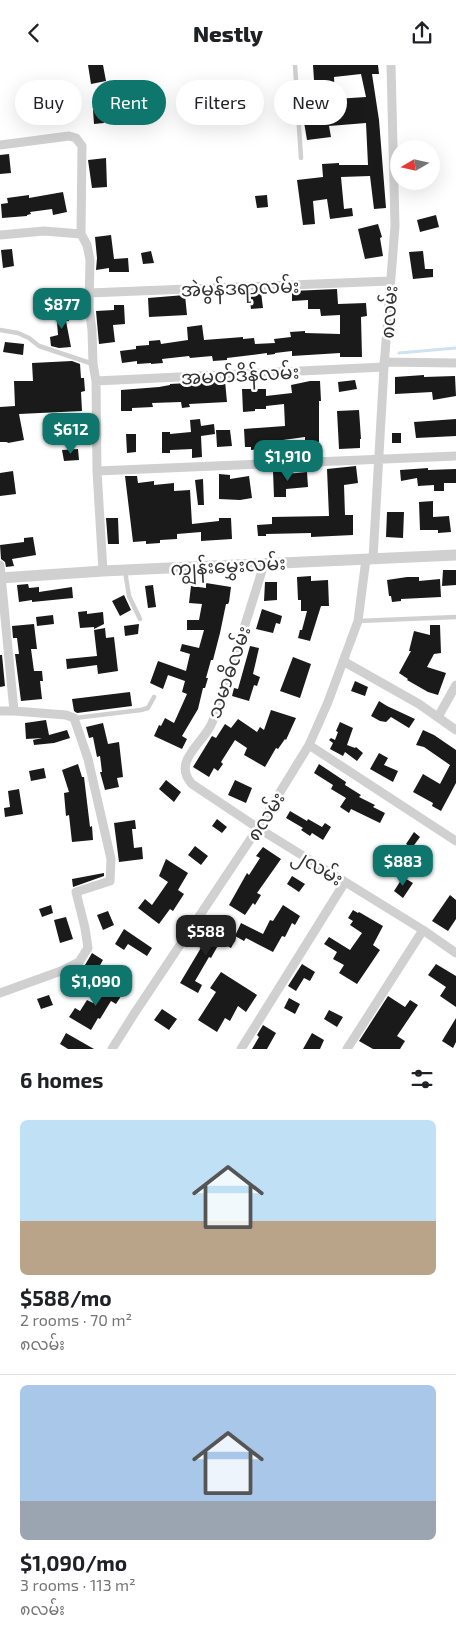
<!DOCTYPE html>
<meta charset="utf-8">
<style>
body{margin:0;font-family:"Exo 2","Noto Sans Myanmar",sans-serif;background:#f2f2f2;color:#202124;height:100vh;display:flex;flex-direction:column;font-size:19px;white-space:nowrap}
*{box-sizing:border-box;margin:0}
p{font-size:16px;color:#757577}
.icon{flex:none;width:28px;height:28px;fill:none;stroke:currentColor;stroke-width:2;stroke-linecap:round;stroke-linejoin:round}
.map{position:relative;height:984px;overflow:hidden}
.panel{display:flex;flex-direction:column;background:#fff;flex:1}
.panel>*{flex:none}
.banner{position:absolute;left:15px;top:15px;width:426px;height:45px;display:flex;gap:10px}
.needle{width:32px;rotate:261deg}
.buttons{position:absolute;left:390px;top:75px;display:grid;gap:10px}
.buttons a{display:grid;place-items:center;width:50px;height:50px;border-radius:50%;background:#fff;box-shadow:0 5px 20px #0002;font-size:25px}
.price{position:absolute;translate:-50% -42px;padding:0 11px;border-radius:10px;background:#0f766e;color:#fff;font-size:16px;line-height:32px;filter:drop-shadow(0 1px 2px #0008)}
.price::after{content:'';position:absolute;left:50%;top:30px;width:15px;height:11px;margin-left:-8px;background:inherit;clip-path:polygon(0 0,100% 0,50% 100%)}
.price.active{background:#222;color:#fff}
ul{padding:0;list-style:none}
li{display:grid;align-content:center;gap:10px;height:265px;padding:0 20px}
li+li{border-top:1px solid #e0e0e0}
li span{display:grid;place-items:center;height:155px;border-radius:8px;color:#555}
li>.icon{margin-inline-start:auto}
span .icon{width:90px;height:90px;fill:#fffc;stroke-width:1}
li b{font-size:21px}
h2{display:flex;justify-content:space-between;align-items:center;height:60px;padding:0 20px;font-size:21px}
.pill{padding:0 18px;border-radius:22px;background:#fff;box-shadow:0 5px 20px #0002;font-size:18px;line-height:45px}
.pill.active{background:#0f766e;color:#fff}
header{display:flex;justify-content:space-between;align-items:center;height:65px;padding:0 20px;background:#fff;font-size:22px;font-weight:800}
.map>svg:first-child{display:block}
</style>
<header><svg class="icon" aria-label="back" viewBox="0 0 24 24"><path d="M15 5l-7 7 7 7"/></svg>Nestly<svg class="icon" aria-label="share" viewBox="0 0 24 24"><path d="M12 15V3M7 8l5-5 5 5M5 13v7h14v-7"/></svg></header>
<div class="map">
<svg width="456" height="984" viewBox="0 0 456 984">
<rect width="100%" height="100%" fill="#fff"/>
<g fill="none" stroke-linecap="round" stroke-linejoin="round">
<!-- stream -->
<path stroke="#cfe2ee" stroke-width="3" d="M399,288L456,283"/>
</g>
<!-- building -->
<path fill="#1a1a1a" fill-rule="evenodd" d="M88,0H103L106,16L91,19Z
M313,0H378L379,9H372L379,55L386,143L374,144L370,111L341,112L344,144L352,143L353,151L330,154L327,134L313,136L315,159L303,160L297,115L323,112L322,99L339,98V100H368L366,58L329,61L331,72L307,75L303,51H308L306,24H303L302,15H314ZM361,9L366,32L335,34L334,12Z
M54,22L58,54L36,56L32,25Z
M102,44L104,58L94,59L93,45Z
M9,89L11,108L0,109V90Z
M106,93L107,122L92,123L88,95Z
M63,127L67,147L53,150L52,144L30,147L31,149L27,150V151L2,153L1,139L8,138L7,133L29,130V133Z
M267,130L268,142L257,143L255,131Z
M436,150L439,162L420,167L417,155Z
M378,159L382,172L380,173L383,191L365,194L358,164Z
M111,170L114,194L128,193L129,207H109V203L96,205L97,193L95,172Z
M12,184L14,201L3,203L1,185Z
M151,186L154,198L143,199L141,188Z
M423,186L425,204H433V212L413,214L409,187Z
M337,224L338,239L366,238L367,251L361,252L362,292H340V288L292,291V286L275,288V289L267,290V288L227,293V295L213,296L212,291L190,293L189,291L162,294L163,298L151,299V298L137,299V296L122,298L120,286L136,284V281L149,280V276L160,275L161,279L188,275L187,262L202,260L204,275L243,272V274L254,273L255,279L275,278L274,274L291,272L290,267L305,266V268L340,269V250L321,251L320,244H308V235L292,236V226Z
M261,227L263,243L251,244L249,228Z
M185,230L187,250L149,252L148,233Z
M114,240H124L125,259L113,260L115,277L99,279L96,246L114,245Z
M68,242L69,256H66L71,282L59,283L51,281L50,272L58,270L56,243Z
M5,277L24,279L23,290L3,287Z
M72,296L80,299L81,313H84L85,326L81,327L82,346L19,349L24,375L8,378L7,377H0V342L15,341L14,316H33L32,298Z
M424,310V312L455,311L456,331L433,335L432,327L395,329V312Z
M355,315L357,324L339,327L338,317Z
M225,316L227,337L189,339L190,342L182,343L181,337L152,338L153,342L132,343V346H121V325L159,322L170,320V319Z
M310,316H320L321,336H319V377H305V372L283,375L284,385L273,386V383L251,385V382H245L244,364L285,361L284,339L266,341V344H255V346L243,347L242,324H266V331L292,328L291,320Z
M359,345L361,374H360V383L339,384L337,346Z
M200,354L201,361L214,359L215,369L201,371L202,392L192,393V384L170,385V388H162V367H170V369L191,367L190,355Z
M456,354V371L416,373L414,357Z
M216,365H230L232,381L217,382Z
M392,368H401V378H392Z
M126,369H136V387L127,388Z
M78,384L79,395L64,396L62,385Z
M356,401L358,418L344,420L345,450H353V470L311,472V468L266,469V471H258L257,460L272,459V452L329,451L327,404Z
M428,403V405L456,404V418H444V426H434V420L418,421L417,413L401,416L400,405Z
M285,405L286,409L307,407L308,422L286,424V432H274L273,406Z
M13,406L16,429L0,431V408Z
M219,409L230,410V414L249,411L252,433L240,435L219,434Z
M125,411H137L138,418L154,416V420L174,418V426L190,425L192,459L219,456V453H231L232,474L201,476V467L177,469V474L160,475V478L146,479V476L133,477Z
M203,414L204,440H198L195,415Z
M433,436V452L449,451L451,467L438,468V465H420L419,437Z
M387,447H404L403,473L386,472Z
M106,453H118L119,479H108Z
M33,472L36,490L12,494L14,501L6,502L5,497L1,494L0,480L24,477V473Z
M443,505H456V520L442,521Z
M311,511V516L328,515L329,541H321L310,576L298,573L300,565H302L307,546H301V535H298L297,512Z
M407,512H419V516L440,514L441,532L401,534V536L392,537L391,531H389L387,515Z
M265,517H277V535L264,536Z
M206,518L231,522L229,537L228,539H226L220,568L213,595H211L206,613H208L205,623H203L198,644L182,671L187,674L182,684L154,671L159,660L161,661L165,653L174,658L187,629L182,627L185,616L168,610L163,624L150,618L158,596L186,606L190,589L180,586L182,579L199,583L204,565H187V555H199L202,539L189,538L191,521L206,523Z
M28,519L29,523L39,522V527L72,522L73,533L32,537V535L19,537L17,520Z
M153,520L156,542L148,543L145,521Z
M124,530L131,545L120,551L112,536Z
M262,544L282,551L280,559L276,558L273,568L256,564Z
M87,546V549L103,547L104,559L94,564V562L80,563L78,547Z
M53,550L54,559L37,561L36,552Z
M34,559L37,584H31L34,606H42L43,616H40L42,634L21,636L15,589H19L17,573H13L12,561Z
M139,559L138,569L125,571L124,561Z
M430,560H440L441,588L434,589L427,602L446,608L438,630L428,627L407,615L408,614L399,608L411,586H409L414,566L430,570Z
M105,563L106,573L114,572L118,606L98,609L97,600L67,604L66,594L97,591L94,565Z
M250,581L259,583L253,609L260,612L257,621L254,620L249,636L232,631L234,623L238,624Z
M0,590H2L5,621L0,622Z
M293,592L311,599L300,633L280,626Z
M355,616L368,622L365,631L351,626Z
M130,627L132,641L77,648L74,646L72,634Z
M379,636L387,641L415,654L409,663L391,652L386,657L380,656L371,651Z
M271,645L296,653L286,675L285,674L278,684L276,683L265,702L244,690L247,683L235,675L221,697L223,699L218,706L214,703L209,712L193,702L212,671L216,673L225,659L231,663L238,654L257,667L260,662L264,665Z
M46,655L49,670L67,665L70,673L54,678L34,680L33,675L42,673L26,674L25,658Z
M340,657L353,663L347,680L355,683L356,682L363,688L357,696L345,687L343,691L330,684L333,678L329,675L331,673L335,675L338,667L336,666Z
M103,658L108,679L119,677L123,712L117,713L119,722L105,725L100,707H102L100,691L97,692L93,672L89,673L86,662Z
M423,665L434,670L456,685V718L441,746L432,741L433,738L413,727L423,709L440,719L450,700L424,682L416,680Z
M379,688L388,693L384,700L398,706L393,717L370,704Z
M78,699L82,712H84L90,762L92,761L93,775L72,777L69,750L66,751L64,728L69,727L62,705Z
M319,699L346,717L345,720L361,730L359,732L375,740L373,742L385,748L380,758L351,744L349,748L340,742L346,733L331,724L333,720L314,708Z
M44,703L46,713L31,716L29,706Z
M166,715L181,727L174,737L159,724Z
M235,715L252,723L246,738L228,730Z
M19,724L23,749L5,752L4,743L10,742L8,726Z
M290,746L307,756L308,754L322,762L325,758L331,762L323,775L312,768L310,771L301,765L303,763L286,753Z
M217,754L227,762L222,768L212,761Z
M135,755L136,764H132L134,783L142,782L143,794L119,797L114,758Z
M414,767L420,772L412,783L406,779Z
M195,781L208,791L201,800L188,790Z
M263,782L281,794L257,828L261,830L255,840L253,838L245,850L229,840L247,808L249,810L260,793L256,791Z
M166,794L188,808L178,825L184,829L173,846L170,844L159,859L138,843L145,834L152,840L168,817L159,811Z
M104,808V811L73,822L72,814Z
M292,811L305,819L299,827L287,819Z
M403,812L413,818L403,833L394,826Z
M450,830L456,835V854L448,866L432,856Z
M51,840L53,848L42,852L39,844Z
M283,840L300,851L295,860L292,858L285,872L282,871L273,887L246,873L244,876L235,871L241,858L263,869L270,855L273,856Z
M353,845L358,848L359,847L383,861L373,880L380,885L357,919L339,908L344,900L333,894L337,887L324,879L329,872L350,885L362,868L350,860L353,856L348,853Z
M108,846L114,860L103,865L97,850Z
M66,852L73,874L60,878L54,855Z
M214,861L236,873L231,883L220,877L211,893L209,892L195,916L202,920L198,928L180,918Z
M124,864L152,883L147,891L128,879L124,885L115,879Z
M92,888L103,895L96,907L85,900Z
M302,899L315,907L310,916L304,913L296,926L288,921Z
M436,899L456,911V942L440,931L446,922L428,910Z
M221,907L257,930L246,947L238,941L230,956L225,953L217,967L198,955L216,927L210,923Z
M106,918L123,928L116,939L111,936L100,954L98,953L91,965L69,952L75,943L80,946L87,935L93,938Z
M49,930L53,940L41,944L37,934Z
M388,931L405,942L410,935L418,940L397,971L405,976L400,984H373L359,976Z
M289,933L300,939L295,949L284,943Z
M162,944L177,954L169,965L154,955Z
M329,945L343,952L337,962L324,954Z
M456,953V977L453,983L442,976Z
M263,960L276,968L267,984H252L259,972L257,970Z
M66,968L94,984H68L60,979Z
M312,968L324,975L320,984H303Z"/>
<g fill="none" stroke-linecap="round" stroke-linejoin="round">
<!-- service -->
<path stroke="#d0d0d0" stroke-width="4.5" d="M295,0L301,93
M0,265L18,268L29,273L39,281L93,299
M125,506L129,531L140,554
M358,556L456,552
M75,653L141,645L148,643L154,632"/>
<!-- minor -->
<path stroke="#d0d0d0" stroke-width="9" d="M0,80L69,71L76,73L82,81L81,169L87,180L90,195L89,243L92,265L93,299L96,316L97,406L103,506
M0,170L44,166L81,169
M89,228L390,216
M384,297L456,298
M96,316L384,302
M97,406L456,391
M373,494L384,302L395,161L391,0
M264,499C255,529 245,560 235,591C228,614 221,638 211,660C201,680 172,697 192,719L258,763L423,865L456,888
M0,500L14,646
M343,596L419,639L456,665
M0,646H14L66,650L74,653L88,694L111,794L110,816L76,827L85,863L88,883L79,897L61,906L0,928
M438,652L456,620
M309,680L456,776
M112,984L134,949L258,763L309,680L328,637L358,556L366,494
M241,984L345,817
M347,984L423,865"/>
<!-- tertiary -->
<path stroke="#d0d0d0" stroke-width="11" d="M0,513L103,506L456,490"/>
</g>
<g text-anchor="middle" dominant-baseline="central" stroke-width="5" stroke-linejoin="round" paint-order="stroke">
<!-- street labels -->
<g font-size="19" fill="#333" stroke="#fff">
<text transform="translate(240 222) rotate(-2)">အဲမွန်ဒရာလမ်း</text>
<text transform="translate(388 247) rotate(-86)">၈လမ်း</text>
<text transform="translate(240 309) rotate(-3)">အမတ်ဒိန်လမ်း</text>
<text transform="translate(228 500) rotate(-3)">ကျွန်းမွှေးလမ်း</text>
<text transform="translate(228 607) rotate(-71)">သမာဓိလမ်း</text>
<text transform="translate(265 751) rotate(-58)">၈လမ်း</text>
<text transform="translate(319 801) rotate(32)">၂လမ်း</text>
</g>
</g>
</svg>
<div class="buttons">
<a><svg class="needle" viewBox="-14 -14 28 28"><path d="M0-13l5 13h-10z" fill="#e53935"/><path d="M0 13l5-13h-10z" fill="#757577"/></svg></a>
</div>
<b class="price" style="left:62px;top:265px">$877</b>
<b class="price" style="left:71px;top:390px">$612</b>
<b class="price" style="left:288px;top:417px">$1,910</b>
<b class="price" style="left:403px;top:822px">$883</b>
<b class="price active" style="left:206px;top:892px">$588</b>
<b class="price" style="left:96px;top:942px">$1,090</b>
<div class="banner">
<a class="pill">Buy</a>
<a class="pill active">Rent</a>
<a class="pill">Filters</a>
<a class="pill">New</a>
</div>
</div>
<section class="panel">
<h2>6 homes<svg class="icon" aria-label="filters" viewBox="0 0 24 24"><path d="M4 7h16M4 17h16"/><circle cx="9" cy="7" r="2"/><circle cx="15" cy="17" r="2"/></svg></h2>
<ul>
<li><span style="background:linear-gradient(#bfe0f5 65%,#b9a48a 0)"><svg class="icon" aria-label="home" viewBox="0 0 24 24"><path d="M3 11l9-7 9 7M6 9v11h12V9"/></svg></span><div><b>$588/mo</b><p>2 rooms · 70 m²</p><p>၈လမ်း</p></div></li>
<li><span style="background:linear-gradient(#a9c7e8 75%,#9aa5b1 0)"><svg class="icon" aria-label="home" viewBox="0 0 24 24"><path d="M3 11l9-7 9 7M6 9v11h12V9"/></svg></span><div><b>$1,090/mo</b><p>3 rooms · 113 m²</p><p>၈လမ်း</p></div></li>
</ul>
</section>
